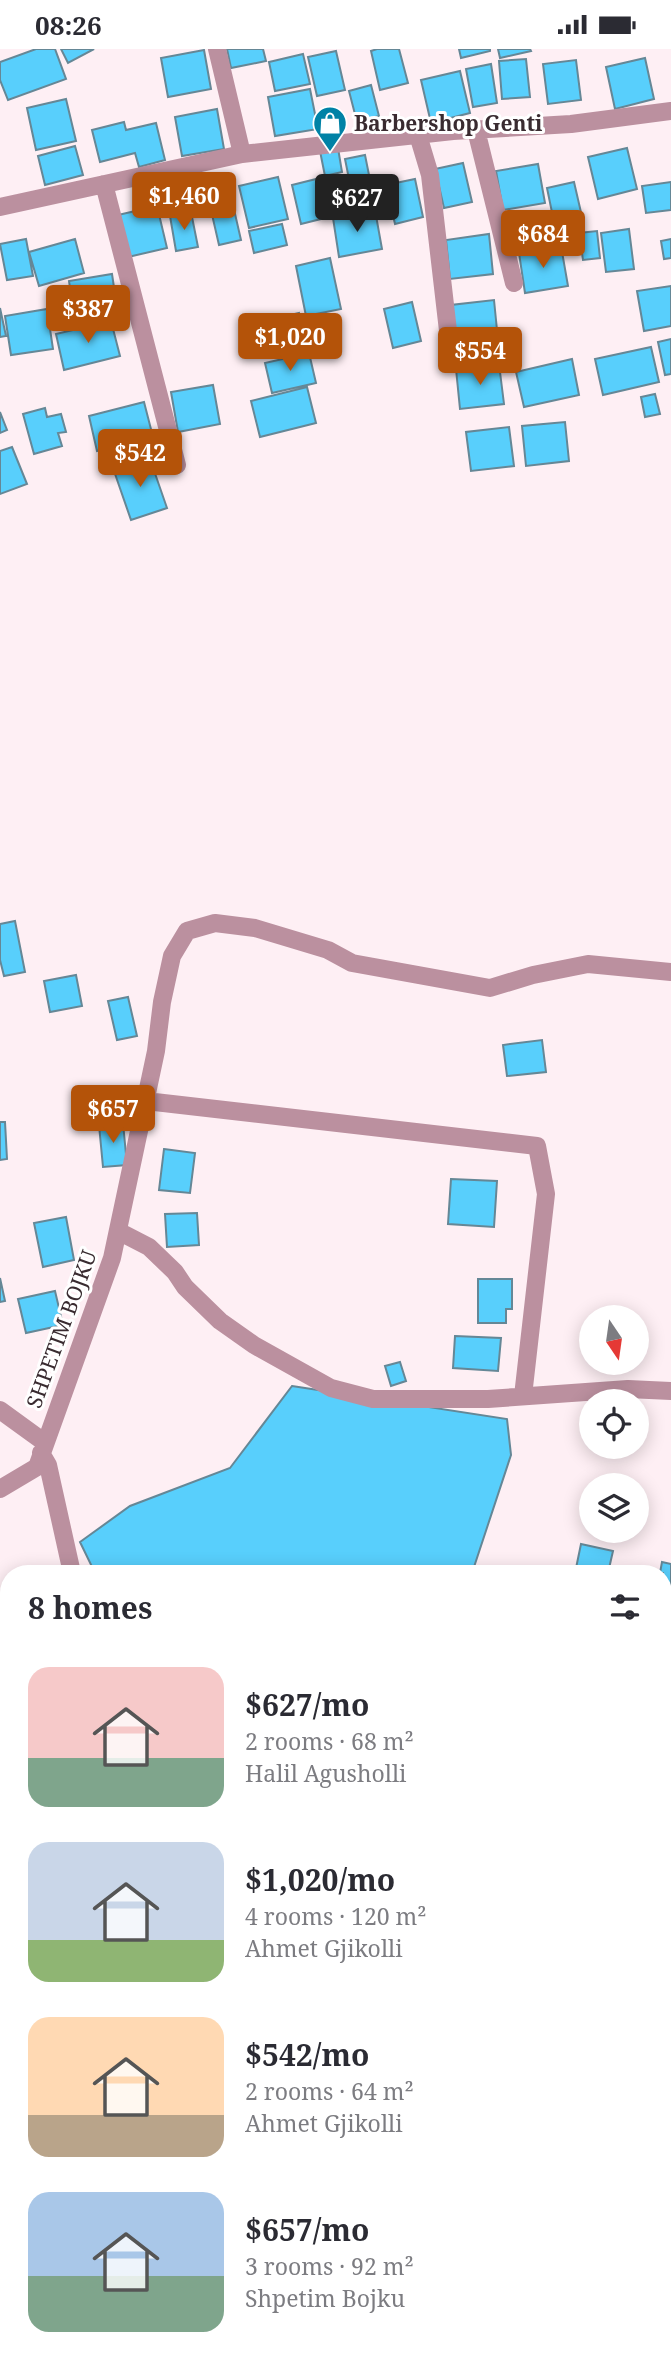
<!DOCTYPE html>
<meta charset="utf-8">
<style>
body{margin:0;font-family:"Noto Serif",serif;background:#f7f7f7;color:#2b2b33;height:100vh;display:flex;flex-direction:column;font-size:26px;white-space:nowrap}
*{box-sizing:border-box;margin:0}
p{font-size:23px;color:#7c7c81}
.icon{flex:none;width:38px;height:38px;fill:none;stroke:currentColor;stroke-width:2;stroke-linecap:round;stroke-linejoin:round}
.map{position:relative;flex:1;overflow:hidden}
.panel{position:absolute;left:0px;top:1516px;width:672px;height:800px;display:flex;flex-direction:column;background:#fff;border-radius:28px 28px 0 0;box-shadow:0 4px 18px #0003}
.panel>*{flex:none}
.needle{width:46px;rotate:167deg}
.fabs{position:absolute;left:579px;top:1256px;display:grid;gap:14px}
.fabs a{display:grid;place-items:center;width:70px;height:70px;border-radius:50%;background:#fff;box-shadow:0 4px 18px #0003;font-size:35px}
.price{position:absolute;translate:-50% -60px;padding:0 16px;border-radius:7px;background:#b45309;color:#fff;font-size:23px;line-height:46px;filter:drop-shadow(0 2px 4px #0008)}
.price::after{content:'';position:absolute;left:50%;top:42px;width:21px;height:16px;margin-left:-10px;background:inherit;clip-path:polygon(0 0,100% 0,50% 100%)}
.price.on{background:#222;color:#fff}
ul{padding:0;list-style:none}
li{display:flex;align-items:center;gap:21px;height:175px;padding:0 28px}
li span{display:grid;place-items:center;flex:none;width:196px;height:140px;border-radius:21px;color:#555}
li>.icon{margin-inline-start:auto}
span .icon{width:84px;height:84px;fill:#fffc;stroke-width:1}
li b{font-size:30px}
h2{display:flex;justify-content:space-between;align-items:center;height:84px;padding:0 28px;font-size:30px}
.status{display:flex;justify-content:space-between;align-items:center;height:49px;padding:0 35px;background:#fff;direction:ltr}
.status svg{height:19px;fill:currentColor}
.map>svg:first-child{display:block}
</style>
<div class="status"><b>08:26</b><svg viewBox="0 0 49 12"><path d="M0 12V9h3v3zM5 12V6h3v6zM10 12V3h3v9zM15 12V0h3v12zM26 1h20v11H26zM47 4h2v5h-2z"/></svg></div>
<div class="map">
<svg width="671" height="2314" viewBox="0 0 671 2314">
<rect width="100%" height="100%" fill="#feeff4"/>
<!-- building -->
<path fill="#58cffc" stroke="#658796" stroke-width="2" d="M36,0H55L66,30L8,51L0,31V13Z
M61,0H94L68,14Z
M227,0H263L266,12L231,19Z
M377,0H399L408,34L380,41L371,2Z
M459,0H490V2L461,9Z
M498,0H530L531,2L500,9Z
M204,1L211,40L168,48L161,9Z
M336,2L345,41L317,47L308,8Z
M303,5L310,35L275,42L269,13Z
M645,9L654,50L615,60L606,18Z
M526,10L530,48L502,50L499,12Z
M576,11L581,51L548,55L543,15Z
M491,15L497,54L473,58L466,20Z
M460,22L470,64L431,74L421,31Z
M371,36L379,67L357,73L349,42Z
M310,40L318,80L275,87L268,48Z
M66,50L76,92L36,101L27,59Z
M217,60L224,100L182,107L175,68Z
M124,73L126,81L156,74L165,111L139,118L135,104L100,113L92,81Z
M75,97L83,126L45,136L38,107Z
M338,99L342,123L325,127L320,102Z
M627,99L637,140L598,150L588,108Z
M365,106L374,151L354,155L345,110Z
M463,114L472,153L444,159L435,120Z
M538,115L545,154L503,161L496,122Z
M278,128L288,170L249,179L239,137Z
M320,129L329,168L301,175L292,136Z
M415,130L423,168L395,175L386,136Z
M574,133L583,172L555,178L547,139Z
M671,133V161L646,164L642,137Z
M230,143L241,191L219,196L208,148Z
M157,157L167,199L128,208L118,166Z
M375,161L382,200L339,208L333,169Z
M191,163L198,198L176,202L170,167Z
M282,175L287,196L254,204L249,182Z
M629,180L634,220L606,223L601,184Z
M597,182L600,209L583,211L579,184Z
M489,185L493,225L450,230L446,191Z
M26,190L33,227L7,231L0,195Z
M75,190L84,224L39,237L29,203Z
M671,190V209L664,210L661,192Z
M561,197L568,237L525,244L519,204Z
M330,209L341,260L306,267L296,217Z
M112,225L118,265L75,272L69,232Z
M671,237V277L644,282L637,242Z
M494,251L498,291L456,296L451,256Z
M412,253L421,292L393,299L384,260Z
M0,259L6,287L0,288Z
M47,260L53,300L11,306L5,267Z
M299,264L306,294L263,304L256,274Z
M111,272L120,307L64,321L56,285Z
M671,290V325L665,326L658,293Z
M651,298L659,333L603,346L595,310Z
M309,304L316,334L272,344L265,314Z
M572,310L579,346L524,358L516,323Z
M499,315L504,355L460,360L456,320Z
M213,336L220,375L178,383L171,343Z
M307,338L316,374L260,388L251,352Z
M655,345L660,365L645,368L641,348Z
M144,353L153,388L97,402L89,367Z
M45,359L47,368L61,365L66,383L58,384L62,397L34,405L23,365Z
M0,363L7,381L0,384Z
M565,373L569,412L526,417L522,377Z
M509,378L514,417L471,422L466,383Z
M12,398L27,435L0,445V402Z
M150,410L167,459L131,471L114,422Z
M15,872L25,923L4,927L0,911V875Z
M76,926L82,957L50,963L44,932Z
M128,948L137,987L117,991L108,952Z
M542,991L546,1023L507,1027L503,996Z
M0,1073H5L7,1110L0,1111Z
M123,1074L127,1116L103,1118L99,1076Z
M164,1100L195,1104L190,1144L159,1141Z
M451,1130L497,1132L494,1178L448,1175Z
M197,1164L199,1196L167,1198L165,1165Z
M66,1168L74,1211L43,1218L34,1174Z
M0,1229L5,1252L0,1253Z
M478,1230H512V1260H506V1274H478Z
M55,1242L63,1276L26,1284L18,1250Z
M455,1287L501,1289L498,1322L453,1319Z
M400,1313L406,1332L391,1337L385,1317Z
M292,1337L507,1370L511,1406L472,1524H95L80,1493L130,1457L230,1419Z
M581,1495L613,1502L608,1524H575Z
M662,1513L671,1515V1553L663,1551V1524H660Z"/>
<g fill="none" stroke-linecap="round" stroke-linejoin="round">
<!-- minor -->
<path stroke="#bb909f" stroke-width="18" d="M217,0L242,105
M476,81L514,234
M418,86L430,126L450,299
M104,135L177,416
M0,158L242,105L453,82L571,75L671,62
M146,1052L537,1097L546,1145L523,1347
M118,1182L149,1198L175,1223L185,1238L220,1272L254,1296L331,1339L373,1350H488L628,1340L671,1342
M0,1361L44,1393
M41,1404L48,1416L72,1524
M0,1440L37,1418L112,1209L156,1002L162,953L172,907L187,882L215,874L255,879L328,901L352,914L490,939L533,926L588,915L671,923
M148,2306L153,2314"/>
</g>
<!-- icons -->
<defs>
<g id="shop-pin" transform="scale(1.75)"><path d="M0 17L-7.5 6A9.5 9.5 0 1 1 7.5 6Z" fill="#0082a6" stroke="#fff"/><path d="M-5-2.5h2.3a2.7 3.5 0 0 1 5.4 0H5L5.5 6h-11ZM-1.5-2.5h3a1.5 2.3 0 0 0-3 0Z" fill="#fff"/></g>
</defs>
<g fill-rule="evenodd">
<use href="#shop-pin" x="330" y="74"/>
</g>
<g text-anchor="middle" dominant-baseline="central" stroke-width="6" stroke-linejoin="round" paint-order="stroke">
<!-- poi labels -->
<g font-size="21" font-weight="bold" fill="#392b30" stroke="#fff" text-anchor="start">
<text x="354" y="74">Barbershop Genti</text>
</g>
<!-- street labels -->
<g font-size="21" fill="#392b30" stroke="#fff">
<text transform="translate(61 1280) rotate(-70)">SHPETIM BOJKU</text>
</g>
</g>
</svg>
<div class="fabs">
<a><svg class="needle" viewBox="-14 -14 28 28"><path d="M0-13l5 13h-10z" fill="#e53935"/><path d="M0 13l5-13h-10z" fill="#7c7c81"/></svg></a>
<a><svg class="icon" aria-label="locate" viewBox="0 0 24 24"><circle cx="12" cy="12" r="6"/><path d="M12 2v4M12 18v4M2 12h4M18 12h4"/></svg></a>
<a><svg class="icon" aria-label="layers" viewBox="0 0 24 24"><path d="M12 4l9 5-9 5-9-5zM3 14l9 5 9-5"/></svg></a>
</div>
<b class="price" style="left:184px;top:183px">$1,460</b>
<b class="price on" style="left:357px;top:185px">$627</b>
<b class="price" style="left:543px;top:221px">$684</b>
<b class="price" style="left:88px;top:296px">$387</b>
<b class="price" style="left:290px;top:324px">$1,020</b>
<b class="price" style="left:480px;top:338px">$554</b>
<b class="price" style="left:140px;top:440px">$542</b>
<b class="price" style="left:113px;top:1096px">$657</b>
<section class="panel">
<h2>8 homes<svg class="icon" aria-label="filters" viewBox="0 0 24 24"><path d="M4 7h16M4 17h16"/><circle cx="9" cy="7" r="2"/><circle cx="15" cy="17" r="2"/></svg></h2>
<ul>
<li><span style="background:linear-gradient(#f6c9c9 65%,#7fa58c 0)"><svg class="icon" aria-label="home" viewBox="0 0 24 24"><path d="M3 11l9-7 9 7M6 9v11h12V9"/></svg></span><div><b>$627/mo</b><p>2 rooms · 68 m²</p><p>Halil Agusholli</p></div></li>
<li><span style="background:linear-gradient(#c9d6e8 70%,#8fb573 0)"><svg class="icon" aria-label="home" viewBox="0 0 24 24"><path d="M3 11l9-7 9 7M6 9v11h12V9"/></svg></span><div><b>$1,020/mo</b><p>4 rooms · 120 m²</p><p>Ahmet Gjikolli</p></div></li>
<li><span style="background:linear-gradient(#ffd9b3 70%,#b9a48a 0)"><svg class="icon" aria-label="home" viewBox="0 0 24 24"><path d="M3 11l9-7 9 7M6 9v11h12V9"/></svg></span><div><b>$542/mo</b><p>2 rooms · 64 m²</p><p>Ahmet Gjikolli</p></div></li>
<li><span style="background:linear-gradient(#a9c7e8 60%,#7fa58c 0)"><svg class="icon" aria-label="home" viewBox="0 0 24 24"><path d="M3 11l9-7 9 7M6 9v11h12V9"/></svg></span><div><b>$657/mo</b><p>3 rooms · 92 m²</p><p>Shpetim Bojku</p></div></li>
</ul>
</section>
</div>
